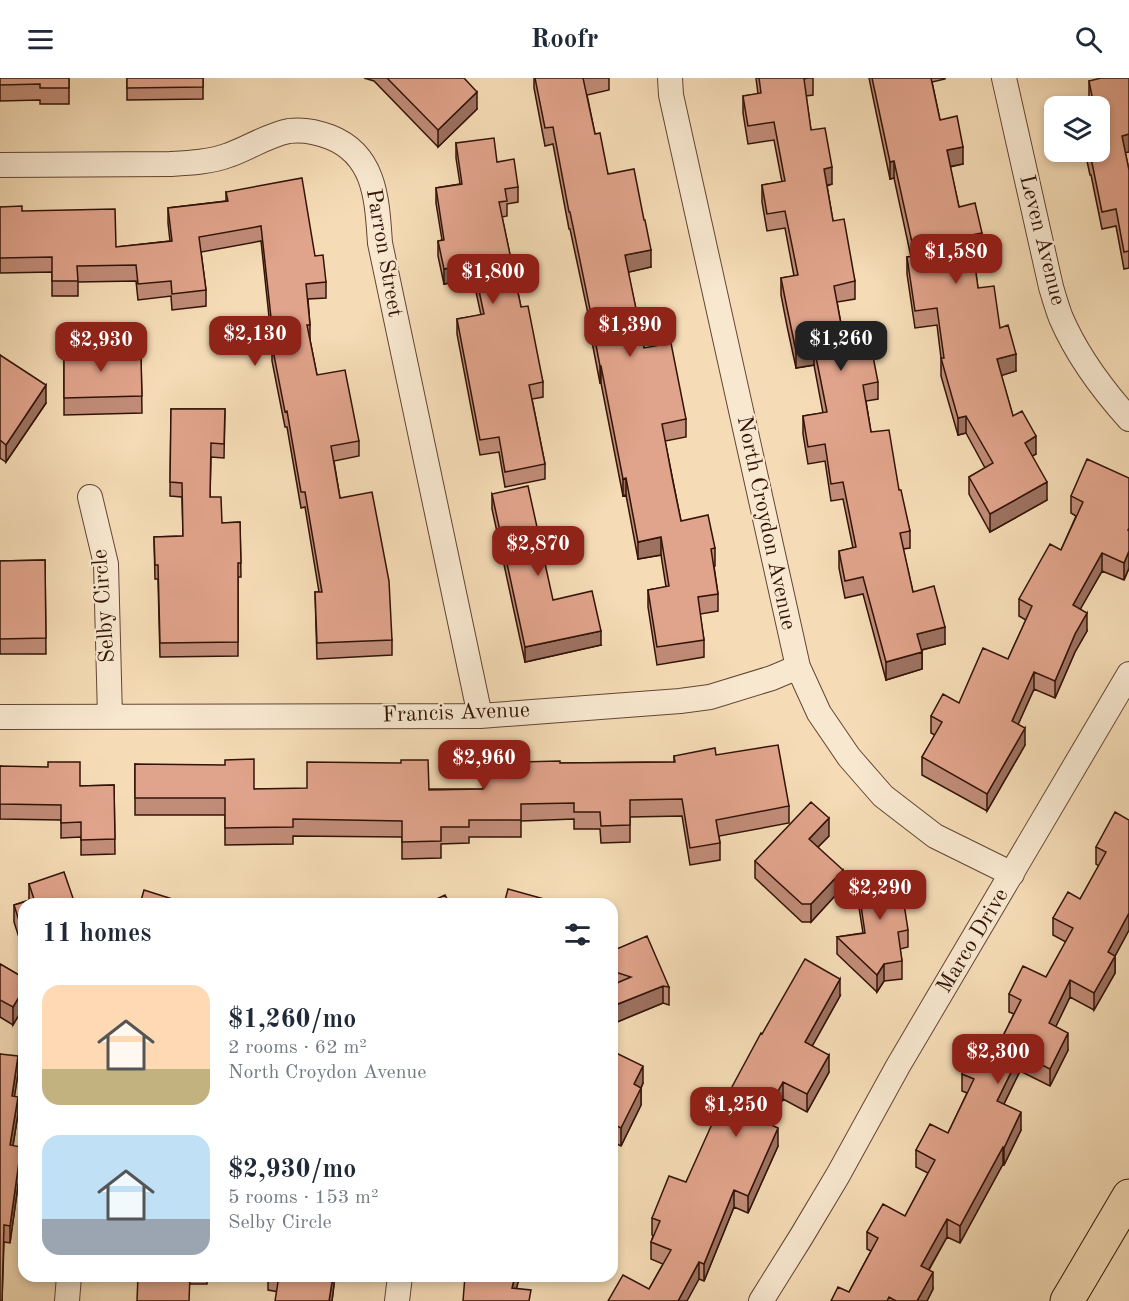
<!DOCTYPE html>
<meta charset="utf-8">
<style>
body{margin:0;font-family:"Old Standard TT",serif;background:#f2f2f3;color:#1f2937;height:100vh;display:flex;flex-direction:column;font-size:22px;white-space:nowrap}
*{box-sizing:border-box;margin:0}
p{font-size:20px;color:#747a83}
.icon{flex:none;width:33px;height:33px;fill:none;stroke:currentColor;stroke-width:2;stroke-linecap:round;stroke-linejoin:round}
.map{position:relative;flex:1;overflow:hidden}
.details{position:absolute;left:18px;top:820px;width:600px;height:384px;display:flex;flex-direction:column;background:#fff;border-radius:18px;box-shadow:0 3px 9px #0003}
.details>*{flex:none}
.buttons{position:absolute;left:1044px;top:18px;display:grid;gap:12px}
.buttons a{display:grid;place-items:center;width:66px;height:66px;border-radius:12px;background:#fff;box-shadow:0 3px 9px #0003;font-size:30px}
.price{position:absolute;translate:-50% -51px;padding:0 14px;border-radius:12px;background:#8f2418;color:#fff;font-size:20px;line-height:39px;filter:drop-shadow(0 2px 3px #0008)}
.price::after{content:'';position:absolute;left:50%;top:36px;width:18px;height:14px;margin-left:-9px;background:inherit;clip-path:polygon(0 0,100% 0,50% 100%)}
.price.active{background:#222;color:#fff}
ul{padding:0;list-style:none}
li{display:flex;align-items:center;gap:18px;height:150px;padding:0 24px}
li span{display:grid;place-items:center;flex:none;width:168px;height:120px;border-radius:18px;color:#555}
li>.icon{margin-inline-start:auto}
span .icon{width:72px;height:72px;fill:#fffc;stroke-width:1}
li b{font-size:26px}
h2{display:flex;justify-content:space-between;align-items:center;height:72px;padding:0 24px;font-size:26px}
header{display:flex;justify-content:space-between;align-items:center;height:78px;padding:0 24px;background:#fff;font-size:27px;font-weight:700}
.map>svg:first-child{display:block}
</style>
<header><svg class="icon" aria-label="menu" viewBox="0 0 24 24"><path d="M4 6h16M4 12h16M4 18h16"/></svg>Roofr<svg class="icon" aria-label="search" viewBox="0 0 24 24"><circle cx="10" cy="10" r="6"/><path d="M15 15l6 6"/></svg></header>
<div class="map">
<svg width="1129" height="1223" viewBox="0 0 1129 1223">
<rect width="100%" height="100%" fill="#f5dcb6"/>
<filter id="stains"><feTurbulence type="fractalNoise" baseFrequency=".00333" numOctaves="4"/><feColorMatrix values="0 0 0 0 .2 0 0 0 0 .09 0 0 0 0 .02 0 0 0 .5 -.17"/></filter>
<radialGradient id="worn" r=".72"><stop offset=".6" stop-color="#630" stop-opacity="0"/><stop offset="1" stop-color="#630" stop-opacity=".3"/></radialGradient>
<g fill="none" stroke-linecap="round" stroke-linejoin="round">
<!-- street casing -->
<g stroke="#634533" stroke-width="26">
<path id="street" d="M670,0L671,17L798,589L819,635L849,679L883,718L935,758L1012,796
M1004,0L1051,209C1054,219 1057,230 1061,240C1077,277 1102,311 1129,341
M0,87L170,86C189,85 211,84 229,77C249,70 268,57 289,53C303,51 317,54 330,59C376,77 377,123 380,165L480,638
M90,419L106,486L110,639
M0,639L480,638L680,623L710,619L772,600L798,589
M67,1223L69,1198
M397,1223L400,1198
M761,1223L801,1159L838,1097L898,988L1129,596"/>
</g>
<!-- primary casing -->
<g stroke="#321307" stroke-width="35">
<path id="primary" d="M1067,1223L1129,1118"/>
</g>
<!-- street -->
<use href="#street" stroke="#f8e8d0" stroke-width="24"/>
<!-- primary -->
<use href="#primary" stroke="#f5dcb6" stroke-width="33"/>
</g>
<!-- wall -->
<path fill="#c18c78" stroke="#321307" stroke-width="1.5" d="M0,0H69V26H40V22L0,23Z
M127,0H203V21L127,22Z
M364,0H464L477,31L438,69L374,3Z
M534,0H609V12L587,17L595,56L608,96L651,189L628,194L644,270L686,341V359L665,363L681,443L715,470V488H714L718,516V533L700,536L704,562V579L657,587L648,529V512L666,509L661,477L638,481L626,417L623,418L601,305H600L590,254V245L570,151H569L553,66L545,68L534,10Z
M756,0H813V17L806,18L811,52L832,106L827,108L833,143L855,203V221L837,224L845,268L878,304V321L866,323L871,354L899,412L910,453V470L903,471L913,514L945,566L922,572V591L886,602L863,516L845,520L839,490V473L853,470L843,421L831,423L825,383L808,386L803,356V338L823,335L814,287L796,290L787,248L781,217V200L794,198L785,150L767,153L762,124V107L782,104L774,62L748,66L743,35V18L758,16Z
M869,0H945V1L932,4L940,42L963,86L950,89L959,129L982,155V173L973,174L978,210L1000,250L1016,293L1001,297L1013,338L1036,376L1032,378L1047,422L990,454L969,416V399L985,390L966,355L958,357L941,298V280L937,247L915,250L907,196V179H911L894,100L890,101Z
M1129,0V74H1125L1129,92V190L1124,191L1116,148L1102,151L1091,97H1090L1085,74H1100V28H1091L1089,20V3Z
M456,65L497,84L518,109V124L507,126V138L502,139L521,229L543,304V319L532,321L545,386V401L505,409L499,374L480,377L457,256V241L481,237L473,200L444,206L438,178V163L442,162L436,125V110L460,106L456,80Z
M226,114L315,178L326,204V220L308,221L310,247V262L317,297L359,363V378L334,383L340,420L392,562V577L317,581L315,514H319L305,429L301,430L287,349H285L272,283V267L261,163L201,174L206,212V228L172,232L171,218L138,222L136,203L78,204V218H52V194L0,195V129L22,133L116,169L170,163L168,145V130L226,123Z
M0,277L46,325L6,384L0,380Z
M141,279L142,335L64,337V281Z
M171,331H225L224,380L211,379L210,419L222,445L240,444L241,499H238V578L160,579L158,501H155L154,459L183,458L182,419L170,418Z
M1129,400V490L1124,502L1102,493L1080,531L1087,553L1075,574L1055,620L1034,611L1018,646L1025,667L987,733L922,697V679L935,657L931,655V638L959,625L1008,581L1026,542L1019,538V521L1061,472L1076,438L1071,435V418Z
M492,416L553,522L601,567L525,584L492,431Z
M45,482L46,576H0V483Z
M716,677L789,728V745L719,758L720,765V782L690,787L682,738L630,739V764L601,765L600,751H574V741L521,743V759H469V765L441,766V780L402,781V759L293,758V766L225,767V737H135V686L254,711H483L560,685L674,684V678Z
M0,688L80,708L114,707L115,776L81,777V759L61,760V742L0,741Z
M1129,742V852L1115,878V895L1094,932L1070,919L1055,949L1068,972L1050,1008L1020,993L1004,1026L1021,1052L1004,1087L1003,1086L960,1165L947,1159L929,1192L933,1211L927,1223H831L849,1214L871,1173L867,1171V1154L905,1138L928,1095L916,1089V1072L948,1055L967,1015L962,1013V996L994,976L1014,936L1009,934V916L1046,899L1066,864L1053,857V840L1080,821L1099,788L1096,786V769Z
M829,758L818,769L843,809L811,844H802L755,800V783Z
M857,800L908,852V869L900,871L902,883V901L884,903L877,914L837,876V859L863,855L857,817Z
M29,806L75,826H24V875L14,844V827L29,822Z
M612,873L669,909V927L663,925L617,944V955L612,958Z
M0,886L24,900V928L13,947L0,939Z
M840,918L812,968L829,994L807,1034L783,1021L769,1046L778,1068L748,1135L734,1129L704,1203L699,1201L649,1211L663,1186L651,1181V1164L653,1158L652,1157V1140L686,1104L762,956Z
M612,973L643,1005L641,1010V1027L621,1068L617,1066Z
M0,976L18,996L14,1018L18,1036L13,1068L21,1086L10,1165L4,1164L2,1223H0Z
M138,1198H207V1206H190Z
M268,1198H335L332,1223L268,1212Z"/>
<!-- shaded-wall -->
<path fill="#9d7261" stroke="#321307" stroke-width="1.5" d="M477,14V31L438,69V52Z
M1129,56V74L1122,75V58Z
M963,69V86L947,89V72Z
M894,83V100L890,101V84Z
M832,89V106L824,108V91Z
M651,172V189L625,195V177Z
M473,185V200L444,206V191Z
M814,269V287L796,290V273Z
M1016,276V293L997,299V281Z
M600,288H601V305H600Z
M46,307V325L6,384V367Z
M966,338V355L958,357V340Z
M1036,358V376L1025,382V365Z
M626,400V417L623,418V401Z
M1047,404V422L990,454V436Z
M661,459V477L638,481V464Z
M1129,473V490L1124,502V485Z
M1102,475V493L1073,544V527Z
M1087,535V553L1075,574L1055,620V603L1075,556Z
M945,549V566L917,573V556Z
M601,553V567L525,584V569Z
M922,574V591L886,602V584Z
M1034,594V611L1012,660V643Z
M1025,650V667L987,733V716Z
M829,740V758L809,778V761Z
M843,792V809L811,844V826Z
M1129,835V852L1108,891V874Z
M1115,878V895L1094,932V915Z
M884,886V903L877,914V897Z
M840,901V918L805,981V964Z
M1070,902V919L1049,963V945Z
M663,908V925L617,944V955L612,958L613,928Z
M24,911V928L13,947V929Z
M1068,955V972L1050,1008V991Z
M1020,976V993L997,1040V1023Z
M829,977V994L807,1034V1016Z
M18,978V996L12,1035V1018Z
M643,988V1005L641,1010V1027L621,1068V1050L634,1006Z
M783,1004V1021L762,1060V1043Z
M18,1019V1036L10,1085V1067Z
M1021,1034V1052L1004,1087V1070Z
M617,1048V1066L612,1072V1055Z
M778,1050V1068L748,1135V1118Z
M21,1069V1086L10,1165V1148Z
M1003,1069V1086L960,1165V1148Z
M734,1112V1129L704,1203V1186Z
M947,1141V1159L921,1205V1188Z
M699,1184V1201L687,1223H678Z
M933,1194V1211L927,1223H917Z
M333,1198H335L332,1223H329Z
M515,1198H520L513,1223L512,1210Z"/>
<!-- building -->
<path fill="#e0a38b" stroke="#321307" stroke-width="1.5" d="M0,0H69V10H40V6L0,7Z
M127,0H203V9L127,10Z
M387,0H464L477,14L438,52Z
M535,0H584H583L595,56L600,55L608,96L634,91L644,142H645L651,172L625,177L644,270L671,265L686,341L662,346L673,404L681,443L708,437L715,470L711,471L718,516L698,519L704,562L657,569L648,512L669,508L661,459L638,464L626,400L623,401L601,288H600L590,236H591L570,134H569L553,49L545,50Z
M759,0H808L804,1L811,52L825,50L832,89L824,91L833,143L844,141L855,203L834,208L845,268L870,263L878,304L863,307L871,354L889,352L899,412H901L910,453L900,455L913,514L934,508L945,549L917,556L922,574L886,584L863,499L845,503L839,473L856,469L843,404L831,406L825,366L808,369L803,338L827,334L814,269L796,273L787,230L781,200L798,197L785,133L767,136L762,107L785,103L774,44L748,48L743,18L761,15Z
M872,0H931L940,42L957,38L963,69L947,72L959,129L975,125L982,155L971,157L978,210L994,208L1000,250L1008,247L1016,276L997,281L1013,338L1022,333L1036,358L1025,365L1047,404L990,436L969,399L993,385L966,338L958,340L941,280H944L937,230L915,233L907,179L915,178L894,83L890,84Z
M1101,0H1129V56L1122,58L1129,92V173L1124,174L1116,131L1102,134L1091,80H1090L1089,74H1100V28H1094L1089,3Z
M494,60L497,84L514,81L518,109L505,111L507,123L499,124L521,229L528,228L543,304L529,307L545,386L505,394L499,359L480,362L457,241L484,236L473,185L444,191L438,163L444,162L436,110L462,106L456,65Z
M302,100L315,178L323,177L326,204L306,206L310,247H307L317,297L345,292L359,363L331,368L340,420L372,414L389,503L392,562L317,565L315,514H322L305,414H301L287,333L285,334L272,267H274L261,148L199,159L206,212L172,216L171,203L138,206L136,187L77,188L78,203H52V179L0,180V129L22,128V133L115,131L116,169L172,163L168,130L228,123L226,114Z
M80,259H105L106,280L141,279L142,318L64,320V281H80Z
M0,277L46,307L6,367L0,362Z
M171,331H225L224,366L211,365L210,419H221L222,445L240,444L241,485H238V564L160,565L158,487H155L154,459L183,458L182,405L170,404Z
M1087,381L1129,400V450L1128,452L1129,453V473L1124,485L1102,475L1073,527L1087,535L1075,556L1055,603L1034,594L1012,643L1025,650L987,716L922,679L942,644L931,638L943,616L959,625L983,570L1008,581L1032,528L1019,521L1050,466L1061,472L1083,424L1071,418Z
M528,408L553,522L592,513L601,553L525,569L492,416Z
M45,482L46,560L0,561V483Z
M778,667L789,728L716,742L720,765L690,770L682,721L630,722V747L601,748L600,734H574V725L521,726V742H469V749H441V763L402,764V743L293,741V749L225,750V720H135V686L225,687V682L254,681V711L307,710V684L401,685V682H428L429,712L483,711V685L560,683V685L675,684L674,678L715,670L716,677Z
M48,684H80V708L114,707L115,761L81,762V744L61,745V727L0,726V688L48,689Z
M811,724L829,740L809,761L843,792L811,826H802L755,783Z
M1115,734L1129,742V835L1108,874L1115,878L1094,915L1070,902L1049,945L1068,955L1050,991L1020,976L997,1023L1021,1034L1004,1070L1003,1069L960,1148L947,1141L921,1188L933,1194L917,1223H896L889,1219L887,1223H831L838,1209L849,1214L878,1160L867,1154L883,1126L905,1138L935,1082L916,1072L930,1046L948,1055L974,1001L962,996L976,967L994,976L1021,922L1009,916L1023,888L1046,899L1073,850L1053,840L1068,814L1080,821L1106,774L1096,769Z
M899,793L908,852L898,854L902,883L884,886L877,897L837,859L865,855L857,800Z
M64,794L75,826H24V858L14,827L34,821L29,806Z
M508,811L562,826H504Z
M144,812L188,826H140Z
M445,817L450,826H426Z
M647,858L669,909L663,908L613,928L617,938L612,940V907L631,899L612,893V873Z
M805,881L840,901L805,964L829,977L807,1016L783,1004L762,1043L778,1050L748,1118L734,1112L704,1186L699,1184L678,1223H608L623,1197L649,1211L671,1172L651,1164L660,1143L652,1140L669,1098L686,1104L712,1046L761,955L762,956Z
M0,886L24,900V911L13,929L0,922Z
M612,973L643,988L634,1006L641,1010L621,1050L617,1048L612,1055Z
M0,976L18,978L12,1018L18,1019L10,1067L21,1069L10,1148L4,1147L2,1223H0Z
M138,1198H190L189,1223H137Z
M279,1198H333L329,1223H275Z
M465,1198H515L512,1210L531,1212L529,1223H463Z"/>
<g text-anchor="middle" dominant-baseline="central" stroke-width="4.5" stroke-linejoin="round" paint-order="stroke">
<!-- street labels -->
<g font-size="22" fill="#321307" stroke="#f8e8d0">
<text transform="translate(1042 162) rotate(76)">Leven Avenue</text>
<text transform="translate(384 175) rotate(80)">Parron Street</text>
<text transform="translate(766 445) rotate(78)">North Croydon Avenue</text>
<text transform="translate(104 528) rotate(-94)">Selby Circle</text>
<text transform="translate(456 635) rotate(-2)">Francis Avenue</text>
<text transform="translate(973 863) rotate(-59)">Marco Drive</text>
</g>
</g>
<rect width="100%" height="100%" filter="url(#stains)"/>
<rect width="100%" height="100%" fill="url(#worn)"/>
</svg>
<div class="buttons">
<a><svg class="icon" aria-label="layers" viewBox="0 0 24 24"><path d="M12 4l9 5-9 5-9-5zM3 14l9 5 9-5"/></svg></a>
</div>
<b class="price" style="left:956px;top:207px">$1,580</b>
<b class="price" style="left:493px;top:227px">$1,800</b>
<b class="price" style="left:630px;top:280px">$1,390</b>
<b class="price" style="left:255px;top:289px">$2,130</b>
<b class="price active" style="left:841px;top:294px">$1,260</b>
<b class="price" style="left:101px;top:295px">$2,930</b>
<b class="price" style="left:538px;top:499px">$2,870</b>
<b class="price" style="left:484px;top:713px">$2,960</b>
<b class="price" style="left:880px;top:843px">$2,290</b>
<b class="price" style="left:998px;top:1007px">$2,300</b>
<b class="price" style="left:736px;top:1060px">$1,250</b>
<section class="details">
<h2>11 homes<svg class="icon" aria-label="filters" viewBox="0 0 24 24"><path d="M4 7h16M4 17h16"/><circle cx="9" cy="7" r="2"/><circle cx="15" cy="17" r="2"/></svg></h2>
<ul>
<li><span style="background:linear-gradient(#ffd9b3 70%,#c2b280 0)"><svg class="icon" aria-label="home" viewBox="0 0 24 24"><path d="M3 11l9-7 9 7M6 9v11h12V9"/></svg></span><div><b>$1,260/mo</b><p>2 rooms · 62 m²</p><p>North Croydon Avenue</p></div></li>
<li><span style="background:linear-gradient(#bfe0f5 70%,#9aa5b1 0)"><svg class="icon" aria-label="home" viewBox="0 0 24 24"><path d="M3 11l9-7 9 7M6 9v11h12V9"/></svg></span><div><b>$2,930/mo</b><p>5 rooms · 153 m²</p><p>Selby Circle</p></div></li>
</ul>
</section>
</div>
